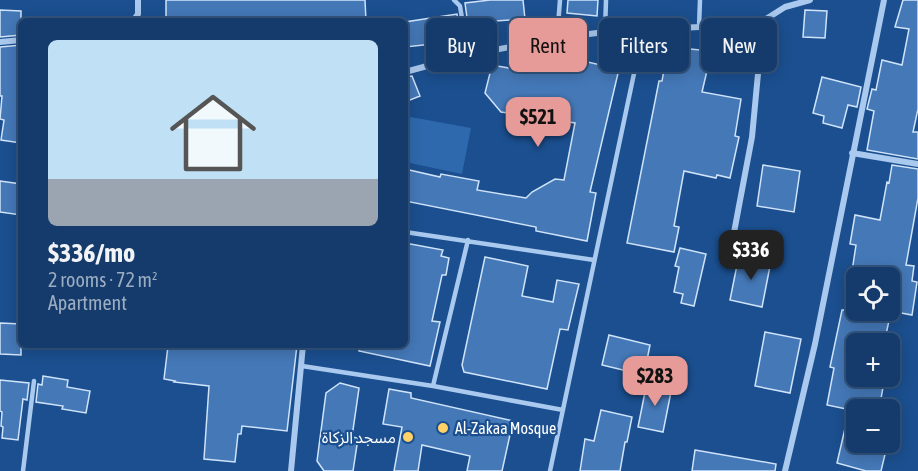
<!DOCTYPE html>
<meta charset="utf-8">
<style>
body{margin:0;font-family:"Asap Condensed","Noto Sans Arabic",sans-serif;background:#1d4271;color:#f1f3f6;height:100vh;display:flex;flex-direction:column;font-size:22px;white-space:nowrap}
*{box-sizing:border-box;margin:0}
p{font-size:20px;color:#9dadc1}
.icon{flex:none;width:33px;height:33px;fill:none;stroke:currentColor;stroke-width:2;stroke-linecap:round;stroke-linejoin:round}
.map{position:relative;flex:1;overflow:hidden}
.details{position:absolute;left:18px;top:18px;width:390px;height:330px;display:flex;flex-direction:column;background:#143b6b;border-radius:9px;box-shadow:0 3px 15px #0003,0 0 0 2px #33557e}
.details>*{flex:none}
.banner{position:absolute;left:426px;top:18px;width:402px;height:54px;display:flex;gap:12px}
.buttons{position:absolute;left:846px;top:267px;display:grid;gap:12px}
.buttons a{display:grid;place-items:center;width:54px;height:54px;border-radius:9px;background:#143b6b;box-shadow:0 3px 15px #0003,0 0 0 2px #33557e;font-size:30px}
.price{position:absolute;translate:-50% -51px;padding:0 14px;border-radius:12px;background:#e69b98;color:#111;font-size:20px;line-height:39px;filter:drop-shadow(0 2px 3px #0008)}
.price::after{content:'';position:absolute;left:50%;top:36px;width:18px;height:14px;margin-left:-9px;background:inherit;clip-path:polygon(0 0,100% 0,50% 100%)}
.price.selected{background:#222;color:#fff}
ul{padding:0;list-style:none}
li{display:grid;align-content:center;gap:12px;height:318px;padding:0 30px}
li span{display:grid;place-items:center;height:186px;border-radius:9px;color:#555}
li>.icon{margin-inline-start:auto}
span .icon{width:108px;height:108px;fill:#fffc;stroke-width:1}
li b{font-size:26px}
.pill{padding:0 21px;border-radius:9px;background:#143b6b;box-shadow:0 3px 15px #0003,0 0 0 2px #33557e;font-size:21px;line-height:54px}
.pill.selected{background:#e69b98;color:#111}
.map>svg:first-child{display:block}
</style>
<div class="map">
<svg width="918" height="471" viewBox="0 0 918 471">
<rect width="100%" height="100%" fill="#1b4f8f"/>
<!-- green -->
<path fill="#2e69ad" d="M405,116L471,128L462,174L405,162Z"/>
<!-- building -->
<path fill="#4478b7" stroke="#cfe3fa" stroke-width="1.5" d="M166,0H365L366,21H166Z
M490,0H523L525,19L480,22L482,39L470,40L465,3Z
M568,0H598L597,16L567,13Z
M903,0H918V109L913,132H918V159L867,150L874,111L867,109L872,89L876,90L882,60L902,65L909,29L895,27Z
M0,10L21,11V35L0,37Z
M805,10L827,11L825,38L803,37Z
M457,14L461,41L405,47V22Z
M724,40L750,45L745,69L709,62L702,92L741,99L735,136L739,137L730,178L717,175L716,178L684,171L674,226L679,227L674,252L627,243L659,81H662L667,53L679,48L722,52Z
M21,45V143L1,140L4,120L0,119L2,96H0V47Z
M583,61L619,69L590,192L596,193L587,241L536,231V227L405,201V169L440,177L441,174L479,181L477,190L526,198L532,192L555,179L564,180L575,123L501,112L485,93L492,65L509,68V64Z
M412,76L420,96L405,102V77Z
M822,77L861,87L857,107L848,105L842,128L823,123L824,116L813,113Z
M763,165L800,171L794,212L757,206Z
M892,165L918,169V198L906,265L914,266L912,281L917,282L912,315L891,311L884,344H856V376H885L879,410H851L827,405L834,368L830,367L842,310H890V278H851L856,245L850,244L855,215L880,220L887,182L889,183Z
M0,181L21,184V215L0,212Z
M405,243L443,250L441,256L449,258L446,275H442L432,321L440,322L430,366L359,351L360,345H405Z
M680,248L706,254L694,306L681,303L683,294L674,292L679,267L675,266Z
M739,255L771,261L762,307L730,300Z
M485,257L528,266L522,296L553,302L557,280L579,284L568,330L560,329L547,389L464,372L462,365Z
M0,323L21,324V355L0,354Z
M765,332L801,339L790,393L755,386Z
M609,335L650,345L644,375L602,365Z
M202,345H297L287,431L242,426L241,434H238L235,462L204,459L209,386L174,382L175,381L164,379L168,346L202,349Z
M43,376L68,380L67,387L90,391L86,413L62,409L63,406L36,402L38,384L42,385Z
M0,380L29,383L27,400L23,399L18,440L2,438L3,427L1,426L2,412L0,411Z
M647,382L672,387L663,432L638,427Z
M340,383L359,388L352,437L358,438L353,471H324L317,461L326,393Z
M389,389L411,393V398L513,421L502,471H467L470,456L422,445L418,471H394L402,427L383,424Z
M601,410L632,417L627,442H625L620,471H580L585,439L594,441Z
M846,424L856,427V442H888L881,471H866L837,463Z
M695,450L776,464L775,471H692Z"/>
<g fill="none" stroke-linecap="round" stroke-linejoin="round">
<!-- service -->
<path stroke="#a9c9ee" stroke-width="4.5" d="M454,0L460,6L468,55
M699,27L700,0
M605,32L606,0
M557,38L560,0
M405,232L594,260
M302,366L433,386L563,410
M433,386L468,240
M23,471L34,381
M550,471L643,31"/>
<!-- minor -->
<path stroke="#a9c9ee" stroke-width="6" d="M133,21L138,14V0
M0,42L21,40
M405,72L468,55L557,38L605,32L699,27L763,21L785,7L810,0
M852,153L918,164
M732,243L752,137L763,21
M291,471L303,345
M785,471L815,344L884,0"/>
</g>
<!-- markers -->
<g fill="#ffd166" stroke="#1b4f8f" stroke-width="2">
<circle cx="443" cy="428" r="6"/>
<circle cx="408" cy="437" r="6"/>
</g>
<g text-anchor="middle" dominant-baseline="central" stroke-width="4.5" stroke-linejoin="round" paint-order="stroke">
<!-- poi labels -->
<g font-size="16" fill="#fff" stroke="#1b4f8f" text-anchor="start">
<text x="455" y="428">Al-Zakaa Mosque</text>
<text x="396" y="437" text-anchor="end">مسجد الزكاة</text>
</g>
</g>
</svg>
<div class="buttons">
<a><svg class="icon" aria-label="locate" viewBox="0 0 24 24"><circle cx="12" cy="12" r="6"/><path d="M12 2v4M12 18v4M2 12h4M18 12h4"/></svg></a>
<a>+</a>
<a>−</a>
</div>
<b class="price" style="left:538px;top:148px">$521</b>
<b class="price selected" style="left:751px;top:281px">$336</b>
<b class="price" style="left:655px;top:407px">$283</b>
<div class="banner">
<a class="pill">Buy</a>
<a class="pill selected">Rent</a>
<a class="pill">Filters</a>
<a class="pill">New</a>
</div>
<section class="details">
<ul>
<li><span style="background:linear-gradient(#bfe0f5 75%,#9aa5b1 0)"><svg class="icon" aria-label="home" viewBox="0 0 24 24"><path d="M3 11l9-7 9 7M6 9v11h12V9"/></svg></span><div><b>$336/mo</b><p>2 rooms · 72 m²</p><p>Apartment</p></div></li>
</ul>
</section>
</div>
